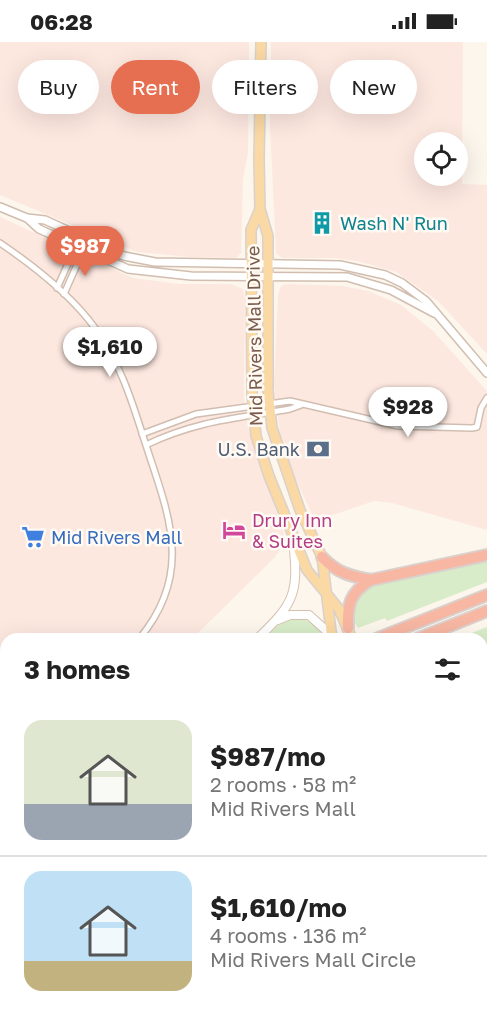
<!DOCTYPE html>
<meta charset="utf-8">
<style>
body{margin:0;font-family:"Golos Text",sans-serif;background:#f6f6f6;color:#222;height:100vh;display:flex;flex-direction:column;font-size:22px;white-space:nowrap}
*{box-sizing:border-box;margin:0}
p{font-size:20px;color:#767676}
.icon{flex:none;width:33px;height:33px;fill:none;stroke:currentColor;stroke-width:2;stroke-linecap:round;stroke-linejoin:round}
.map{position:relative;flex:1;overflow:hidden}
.sheet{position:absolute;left:0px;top:591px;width:488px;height:386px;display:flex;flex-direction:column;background:#fff;border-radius:18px 18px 0 0;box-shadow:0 6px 24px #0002}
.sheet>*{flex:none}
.guide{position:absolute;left:18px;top:18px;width:452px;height:54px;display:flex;gap:12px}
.fabs{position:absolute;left:414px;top:90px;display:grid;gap:12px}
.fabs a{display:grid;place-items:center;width:54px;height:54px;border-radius:50%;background:#fff;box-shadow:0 6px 24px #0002;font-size:30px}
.price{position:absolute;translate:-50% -51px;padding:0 14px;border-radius:21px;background:#fff;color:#222;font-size:20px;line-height:39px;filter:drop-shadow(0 2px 3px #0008)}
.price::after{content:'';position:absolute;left:50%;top:36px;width:18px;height:14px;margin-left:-9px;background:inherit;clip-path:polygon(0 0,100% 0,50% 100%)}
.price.on{background:#e76f51;color:#fff}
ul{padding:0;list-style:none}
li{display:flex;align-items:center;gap:18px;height:150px;padding:0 24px}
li+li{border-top:2px solid #e0e0e0}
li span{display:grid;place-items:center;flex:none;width:168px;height:120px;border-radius:18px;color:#555}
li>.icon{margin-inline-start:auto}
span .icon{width:72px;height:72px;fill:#fffc;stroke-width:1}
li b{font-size:26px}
h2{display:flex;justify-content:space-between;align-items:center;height:72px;padding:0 24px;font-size:26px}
.chip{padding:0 21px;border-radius:27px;background:#fff;box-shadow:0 6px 24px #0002;font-size:21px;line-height:54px}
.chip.on{background:#e76f51;color:#fff}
.status{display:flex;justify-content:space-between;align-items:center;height:42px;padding:0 30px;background:#fff;direction:ltr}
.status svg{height:16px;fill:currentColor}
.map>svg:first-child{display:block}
</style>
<div class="status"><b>06:28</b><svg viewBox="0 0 49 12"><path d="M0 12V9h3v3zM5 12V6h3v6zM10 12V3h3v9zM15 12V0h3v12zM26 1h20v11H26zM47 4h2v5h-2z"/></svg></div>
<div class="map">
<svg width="487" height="976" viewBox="0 0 487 976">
<rect width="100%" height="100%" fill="#fdf6ec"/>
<!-- commercial -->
<path fill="#fde8e0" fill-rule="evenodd" d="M0,0H249L248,111L243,137L241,211L236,216L190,215L137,210L0,153Z
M271,0H463L462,142L487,143V312L438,259L396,230L357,219L334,216H282L276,211L270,84ZM424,100H458V134H424Z
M0,175L133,236L179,242H231L243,247L245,257L244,354L249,389L284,492L280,508L274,516L192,597H6V714L0,716Z
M286,242L343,244L368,249L401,263L433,289L487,349V488L392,461L374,459L315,479L294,433L280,391L274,343L278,252L281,244Z
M6,803V970L261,971L242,976H0V805Z"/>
<!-- industrial -->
<path fill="#efe9e4" d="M487,918V976H291L310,970H482V920Z"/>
<!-- green -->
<path fill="#d8ecc9" d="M487,519V540L387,579L385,576L358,586L352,577L355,557L370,544Z
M297,576C310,578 320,583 323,597H264L281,581Z
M487,585V613L482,617V597H456Z"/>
<!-- water -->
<path fill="#bfe3e8" stroke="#a5d3da" stroke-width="1.5" d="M151,971V970L204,971L183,976H132Z"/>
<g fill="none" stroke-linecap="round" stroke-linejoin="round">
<!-- stream -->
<path stroke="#a5d3da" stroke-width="1.5" d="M482,723L487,713
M0,813L6,811"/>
<!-- minor casing -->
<g stroke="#d1beb0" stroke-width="8">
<path id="minor" d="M0,201C34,224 71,253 95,286C119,319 131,356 143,394C166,467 197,528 139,597
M57,246L80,195
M64,252L88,198
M142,392L196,372L290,359L398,384L472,386L477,385L481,366L487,356
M146,403C195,379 238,376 290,367L301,363
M0,682L6,696
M0,706V708"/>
</g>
<!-- tertiary casing -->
<g stroke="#d1beb0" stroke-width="10">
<path id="tertiary" d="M0,165L27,176L45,178L124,214L155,220L340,223L385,233L402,241L426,259L487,331
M27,176L39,187L128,227L191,234L347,235L391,248L434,271
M482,751L487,745
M0,793L6,790"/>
</g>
<!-- secondary casing -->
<g stroke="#d6c0b0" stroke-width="10">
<path id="secondary" d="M278,578L290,573H309L331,593
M257,597C295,561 299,551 293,498
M0,725L6,722
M482,909L487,920"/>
</g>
<!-- primary casing -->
<g stroke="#dad1cd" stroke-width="12">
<path id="primary" d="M261,0L259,117L260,167L268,194V349L272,386L300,468L322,515L332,597
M260,167L251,188L252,351L256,394L269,434L307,528L339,567L352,597"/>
</g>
<!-- motorway casing -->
<g stroke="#dad1cd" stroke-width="14">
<path id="motorway" d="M322,515C337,531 350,534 371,538
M348,586C347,563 350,550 371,538L487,513
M376,597L487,553
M417,597L487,569
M482,623L487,619
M0,747L6,745
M0,768L6,765"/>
</g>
<!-- minor -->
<use href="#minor" stroke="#fff" stroke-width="5"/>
<!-- tertiary -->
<use href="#tertiary" stroke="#fff" stroke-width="7"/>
<!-- secondary -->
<use href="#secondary" stroke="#fff" stroke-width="8"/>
<!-- primary -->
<use href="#primary" stroke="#fbd9a5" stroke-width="9"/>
<!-- motorway -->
<use href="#motorway" stroke="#f7b7a3" stroke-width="10"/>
<!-- rail casing -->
<g stroke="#b9a8c9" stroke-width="4">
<path id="rail" d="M482,913L487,911
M262,976L281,970"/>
</g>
<!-- rail -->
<use href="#rail" stroke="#fffaf3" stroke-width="1.5" stroke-dasharray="4.5" stroke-linecap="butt"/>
</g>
<!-- icons -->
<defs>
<g id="building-bare" transform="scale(1.8)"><path d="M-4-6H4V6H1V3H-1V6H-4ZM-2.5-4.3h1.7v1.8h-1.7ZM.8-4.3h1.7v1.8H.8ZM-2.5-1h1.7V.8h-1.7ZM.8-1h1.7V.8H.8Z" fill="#0f9aa8" stroke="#fffaf3" stroke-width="2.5" paint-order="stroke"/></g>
<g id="bank-bare" transform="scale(1.8)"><path d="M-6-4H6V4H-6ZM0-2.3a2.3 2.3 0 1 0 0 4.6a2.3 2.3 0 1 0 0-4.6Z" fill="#5c6f8a" stroke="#fffaf3" stroke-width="2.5" paint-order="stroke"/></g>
<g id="hotel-bare" transform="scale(1.8)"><path d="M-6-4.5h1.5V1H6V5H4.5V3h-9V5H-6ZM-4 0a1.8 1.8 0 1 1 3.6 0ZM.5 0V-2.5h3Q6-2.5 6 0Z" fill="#d1479c" stroke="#fffaf3" stroke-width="2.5" paint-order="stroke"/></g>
<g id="supermarket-bare" transform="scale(1.8)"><path d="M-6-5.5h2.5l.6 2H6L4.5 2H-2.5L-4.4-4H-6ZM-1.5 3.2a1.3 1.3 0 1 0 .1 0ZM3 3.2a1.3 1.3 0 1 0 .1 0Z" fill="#3f7fe0" stroke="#fffaf3" stroke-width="2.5" paint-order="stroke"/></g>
</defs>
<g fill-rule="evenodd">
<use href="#building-bare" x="322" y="181"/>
<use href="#bank-bare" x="318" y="407"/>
<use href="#hotel-bare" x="234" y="488"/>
<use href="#supermarket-bare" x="33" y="495"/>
</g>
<g text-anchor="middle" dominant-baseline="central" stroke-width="5" stroke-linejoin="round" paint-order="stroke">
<!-- culture labels -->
<g font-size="18" fill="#0d838f" stroke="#fffaf3" text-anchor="start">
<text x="340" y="181">Wash N' Run</text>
</g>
<!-- street labels -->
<g font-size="18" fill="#7a5c4d" stroke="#fffaf3">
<text transform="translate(254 294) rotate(-91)">Mid Rivers Mall Drive</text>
</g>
<!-- service labels -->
<g font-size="18" fill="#4e5e75" stroke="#fffaf3" text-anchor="end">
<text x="300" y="407">U.S. Bank</text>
</g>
<!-- hotel labels -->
<g font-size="18" fill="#b23c85" stroke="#fffaf3" text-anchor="start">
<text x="252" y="478">Drury Inn<tspan x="252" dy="21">&amp; Suites</tspan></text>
</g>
<!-- shop labels -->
<g font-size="18" fill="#366cbe" stroke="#fffaf3" text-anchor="start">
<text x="51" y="495">Mid Rivers Mall</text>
</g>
</g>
</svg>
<div class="fabs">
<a><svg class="icon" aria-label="locate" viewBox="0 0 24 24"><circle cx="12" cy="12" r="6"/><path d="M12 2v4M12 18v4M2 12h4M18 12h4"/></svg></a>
</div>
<b class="price on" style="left:85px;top:235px">$987</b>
<b class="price" style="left:110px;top:336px">$1,610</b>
<b class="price" style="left:408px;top:396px">$928</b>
<div class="guide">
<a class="chip">Buy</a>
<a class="chip on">Rent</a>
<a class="chip">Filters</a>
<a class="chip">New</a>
</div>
<section class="sheet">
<h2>3 homes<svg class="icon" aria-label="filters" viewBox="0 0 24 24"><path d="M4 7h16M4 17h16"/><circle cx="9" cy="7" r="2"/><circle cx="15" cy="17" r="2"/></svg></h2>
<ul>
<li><span style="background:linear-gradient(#dfe7d0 70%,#9aa5b1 0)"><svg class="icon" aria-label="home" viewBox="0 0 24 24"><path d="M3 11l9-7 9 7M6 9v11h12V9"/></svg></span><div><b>$987/mo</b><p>2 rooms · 58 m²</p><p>Mid Rivers Mall</p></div></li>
<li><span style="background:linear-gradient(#bfe0f5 75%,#c2b280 0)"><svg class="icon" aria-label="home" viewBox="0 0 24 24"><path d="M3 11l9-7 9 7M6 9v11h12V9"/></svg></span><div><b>$1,610/mo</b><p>4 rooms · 136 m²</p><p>Mid Rivers Mall Circle</p></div></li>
</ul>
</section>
</div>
